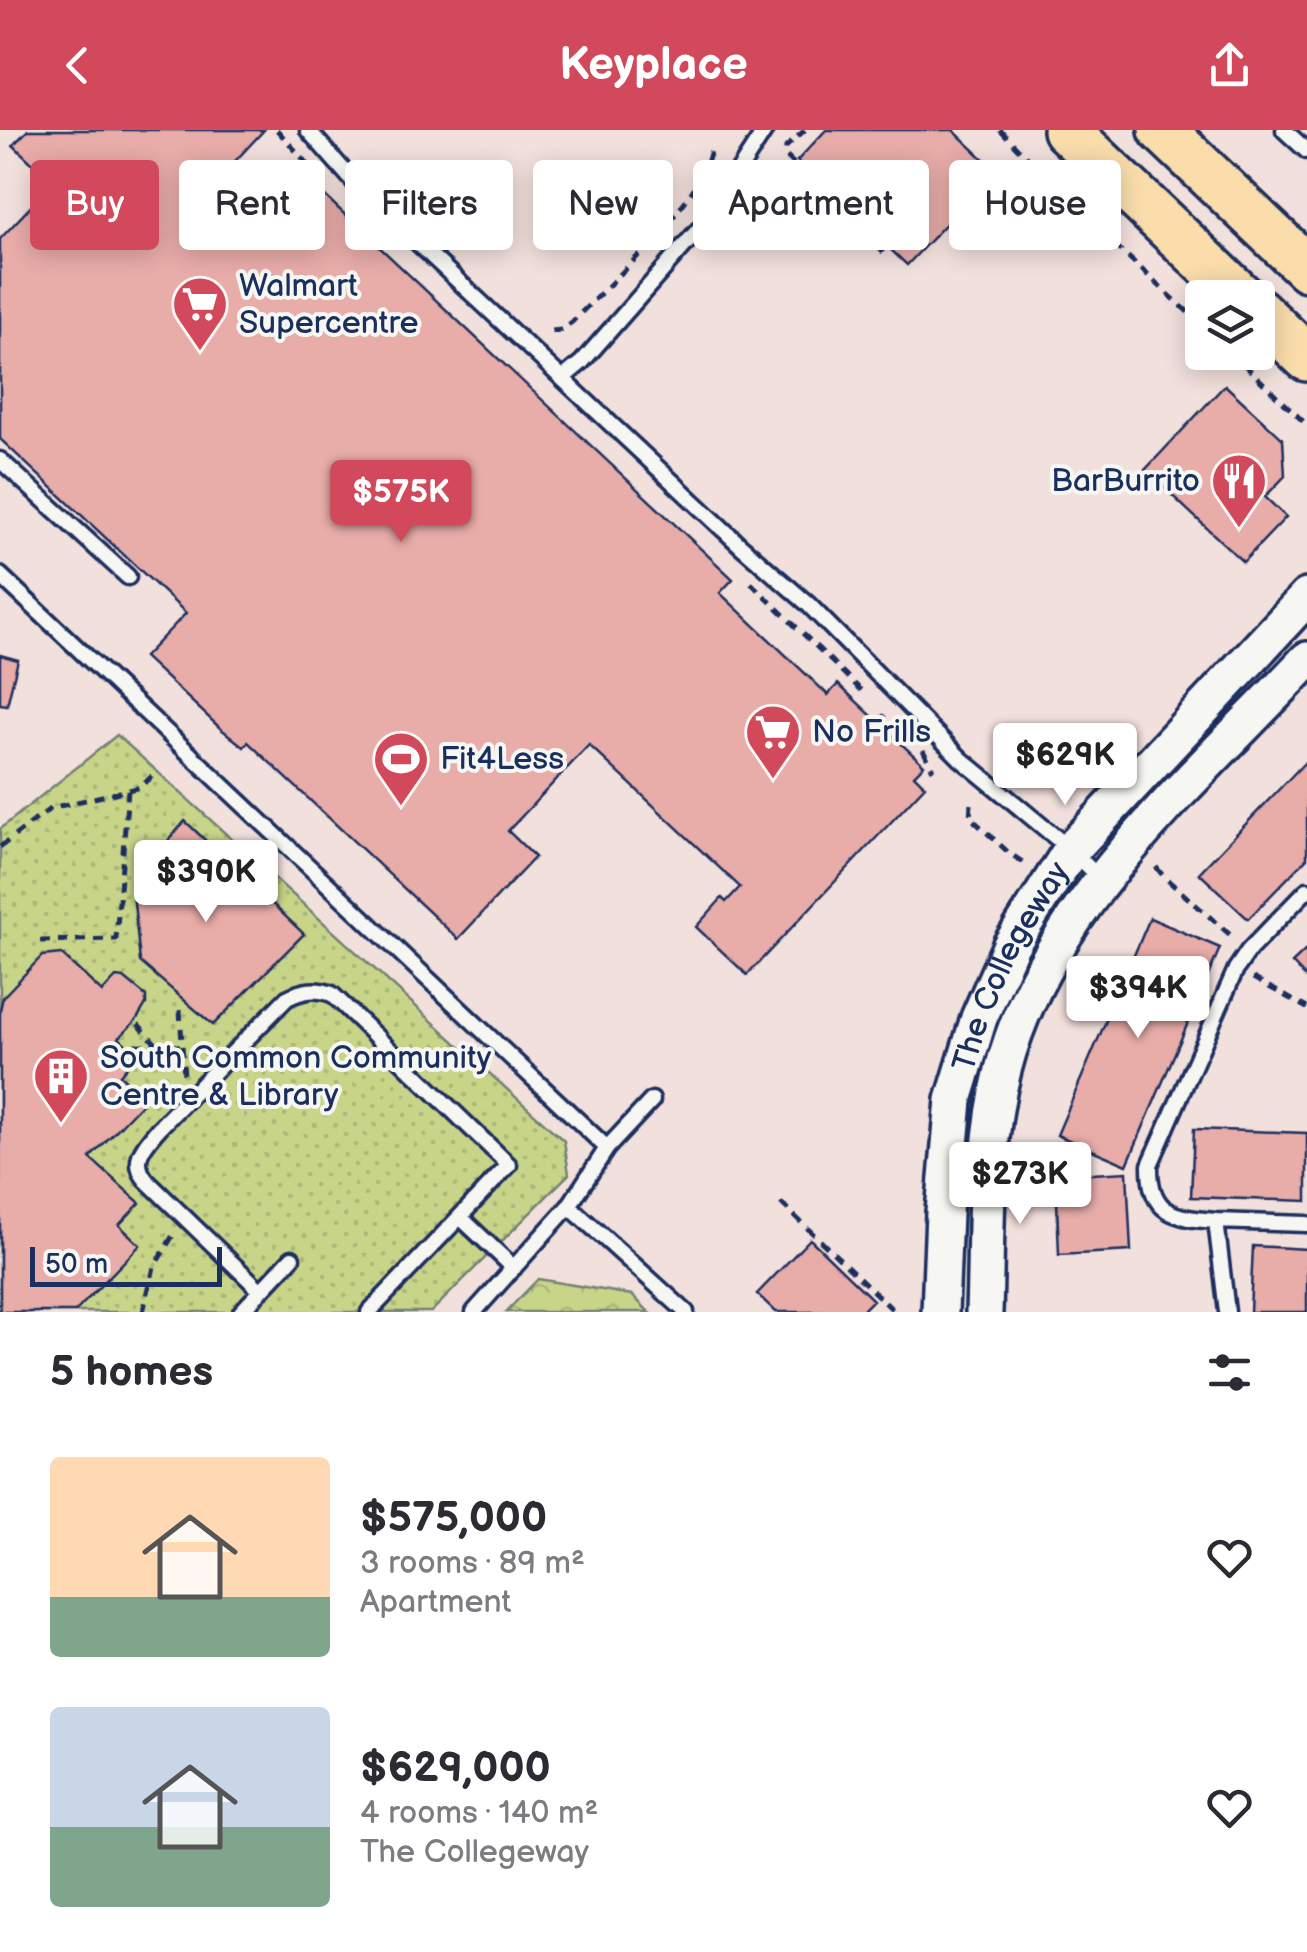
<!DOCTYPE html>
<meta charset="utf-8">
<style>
body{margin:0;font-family:"Balsamiq Sans",sans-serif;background:#f2f2f3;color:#2b2b33;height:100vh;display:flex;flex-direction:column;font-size:38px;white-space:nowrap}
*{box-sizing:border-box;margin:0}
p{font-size:32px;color:#7c7c81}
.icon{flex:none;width:55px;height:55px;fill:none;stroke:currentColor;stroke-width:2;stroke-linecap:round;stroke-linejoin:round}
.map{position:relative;height:1182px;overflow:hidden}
.side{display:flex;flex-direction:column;background:#fff;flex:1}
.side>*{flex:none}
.top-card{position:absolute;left:30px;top:30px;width:1248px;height:90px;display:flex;gap:20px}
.controls{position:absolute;left:1185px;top:150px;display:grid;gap:20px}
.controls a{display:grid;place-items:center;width:90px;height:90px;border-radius:10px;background:#fff;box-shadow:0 5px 25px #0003;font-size:50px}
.scale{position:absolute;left:30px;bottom:25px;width:192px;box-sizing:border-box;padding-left:10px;border:5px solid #1b2f5e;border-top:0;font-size:28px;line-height:35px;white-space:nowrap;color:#1b2f5e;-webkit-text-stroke:8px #f6f6f2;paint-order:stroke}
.price{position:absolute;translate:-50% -85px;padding:0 22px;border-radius:10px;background:#fff;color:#222;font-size:32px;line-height:65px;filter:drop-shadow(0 2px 5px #0008)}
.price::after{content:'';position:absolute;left:50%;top:60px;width:30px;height:22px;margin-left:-15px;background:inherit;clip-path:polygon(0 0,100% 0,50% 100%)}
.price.on{background:#d1495b;color:#fff}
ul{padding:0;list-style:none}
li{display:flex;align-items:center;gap:30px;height:250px;padding:0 50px}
li span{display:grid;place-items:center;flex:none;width:280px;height:200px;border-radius:10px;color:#555}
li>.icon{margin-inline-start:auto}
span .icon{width:120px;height:120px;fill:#fffc;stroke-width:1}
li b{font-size:42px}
h2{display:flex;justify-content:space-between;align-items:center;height:120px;padding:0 50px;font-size:42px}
.tag{padding:0 35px;border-radius:10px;background:#fff;box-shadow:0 5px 25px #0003;font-size:35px;line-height:90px}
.tag.on{background:#d1495b;color:#fff}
header{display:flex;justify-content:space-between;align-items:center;height:130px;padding:0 50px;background:#d1495b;color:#fff;font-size:45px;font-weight:700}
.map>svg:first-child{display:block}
</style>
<header><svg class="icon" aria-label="back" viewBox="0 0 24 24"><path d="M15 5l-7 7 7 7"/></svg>Keyplace<svg class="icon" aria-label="share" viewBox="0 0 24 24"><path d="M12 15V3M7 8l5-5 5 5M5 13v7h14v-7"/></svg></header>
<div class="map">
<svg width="1307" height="1182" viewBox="0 0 1307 1182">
<defs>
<pattern id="forest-crowns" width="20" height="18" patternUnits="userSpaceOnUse" patternTransform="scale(2.5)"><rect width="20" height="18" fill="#c8d588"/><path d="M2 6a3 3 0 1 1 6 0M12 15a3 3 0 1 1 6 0" fill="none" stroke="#abb778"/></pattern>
<pattern id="park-dots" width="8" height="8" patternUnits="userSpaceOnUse" patternTransform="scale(2.5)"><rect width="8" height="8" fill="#c8d588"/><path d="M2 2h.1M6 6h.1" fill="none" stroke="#abb778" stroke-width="1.8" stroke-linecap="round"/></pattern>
</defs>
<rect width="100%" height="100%" fill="#f2e0dc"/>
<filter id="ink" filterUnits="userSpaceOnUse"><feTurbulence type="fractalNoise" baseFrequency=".01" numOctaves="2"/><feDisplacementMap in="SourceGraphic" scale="20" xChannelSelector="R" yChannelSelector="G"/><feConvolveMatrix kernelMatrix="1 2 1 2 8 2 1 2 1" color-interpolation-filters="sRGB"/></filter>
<g filter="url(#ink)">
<!-- forest -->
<path fill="url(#forest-crowns)" stroke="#728273" stroke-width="2.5" d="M538,1149L632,1165L649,1182H506Z"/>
<!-- park -->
<path fill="url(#park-dots)" stroke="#728273" stroke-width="2.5" d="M117,605L564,1011L569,1044L431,1182H0V699Z"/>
<!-- building -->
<path fill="#e8aca9" stroke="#1b2f5e" stroke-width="2.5" d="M28,0H264L226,41L273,85L307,49L733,449L720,463L828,565L838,554L924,635L914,645L925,656L747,845L696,797L722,768L726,772L740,757L589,615L508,701L535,727L458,809L248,612L244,617L220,598L144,527L186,483L0,309V109L53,53L13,15Z
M826,0H953L1030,73L1015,88L993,68L986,75L974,64L907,135L797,31Z
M1225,255L1283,309L1285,346L1265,367L1286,387L1243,432L1145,340Z
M0,525L18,530L7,575L0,574Z
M1307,630V728L1248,789L1199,743Z
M185,691L304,804L213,895L140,832L132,753Z
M1150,788L1220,818L1127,1035L1057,1005Z
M1307,819V849L1292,833Z
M61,824L102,862L116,847L124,848L146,866V874L137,889L119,908L128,916L129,934L120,945L146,969L90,1028L140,1073L119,1095L140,1115L75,1182H0V880L3,867L42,826Z
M1194,999L1307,1003V1071L1191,1067Z
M1127,1042L1131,1121L1059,1125L1056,1046Z
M810,1109L873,1170L861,1182H776L757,1164Z
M1253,1116L1307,1119V1182H1250Z"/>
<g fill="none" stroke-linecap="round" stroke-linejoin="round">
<!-- service casing -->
<g stroke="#1b2f5e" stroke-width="21">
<path id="service" d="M308,0L361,60L741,416L808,474L961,629L1071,720L1100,749
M1284,0L1307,21
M563,248L582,232L706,91L765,0
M0,330L128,447
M0,445L607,1018
M569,1076L686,1182
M460,1087L514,1138
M1216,1091L1307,1094
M261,1161L146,1050C130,1030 144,1016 158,999L287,868C303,860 316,858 332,864L509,1035L369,1182
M241,1182L292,1128
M474,1182L569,1076L607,1018L652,970
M1227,1182L1216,1091C1174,1088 1149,1084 1150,1035L1236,839L1249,820L1307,760"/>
</g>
<!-- tertiary casing -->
<g stroke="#1b2f5e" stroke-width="42">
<g id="tertiary">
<path id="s1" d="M940,1182L944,1082L954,970L979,888L1011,815L1071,720L1307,467"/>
<path d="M984,1182C987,1102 983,1018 1003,940C1045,775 1195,650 1307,530"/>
</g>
</g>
<!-- primary casing -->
<g stroke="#1b2f5e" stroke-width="52">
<path id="primary" d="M1066,0L1243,168
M1162,0L1307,138
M1258,181L1307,228"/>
</g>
<!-- path -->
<path stroke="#1b2f5e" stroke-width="5" stroke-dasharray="10 8" stroke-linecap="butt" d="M277,0L324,52
M805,0L786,17L785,25L889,128
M1000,0L1077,80L1202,195
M741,75L758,68
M375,113L382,105
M552,201L561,200L572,192C611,151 701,74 711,19
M1231,222L1307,295
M751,453L865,564
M878,592L886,584
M923,620L933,640
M971,674L970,687L1009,723L1027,735
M0,717L51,678L141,657L157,641
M1156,737L1164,747L1235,809
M40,811L116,809L128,660
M1253,848L1307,878
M180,880L184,947
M138,894L156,914
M134,915L181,916
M781,1073L895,1182
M143,1182L154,1137L175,1102"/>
<!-- service -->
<use href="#service" stroke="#f6f6f2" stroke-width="14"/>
<!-- tertiary -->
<use href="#tertiary" stroke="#f6f6f2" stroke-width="35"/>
<!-- primary -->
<use href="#primary" stroke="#faddab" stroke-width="45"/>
</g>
</g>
<!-- icons -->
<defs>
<g id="supermarket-pin" transform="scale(2.875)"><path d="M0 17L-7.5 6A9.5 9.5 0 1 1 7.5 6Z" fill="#d1495b" stroke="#f6f6f2"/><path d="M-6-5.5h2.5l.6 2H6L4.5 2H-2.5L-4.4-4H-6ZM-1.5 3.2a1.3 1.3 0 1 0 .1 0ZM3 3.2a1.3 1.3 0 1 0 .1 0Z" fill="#fff"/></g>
<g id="restaurant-pin" transform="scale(2.875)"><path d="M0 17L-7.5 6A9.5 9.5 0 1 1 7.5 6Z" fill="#d1495b" stroke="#f6f6f2"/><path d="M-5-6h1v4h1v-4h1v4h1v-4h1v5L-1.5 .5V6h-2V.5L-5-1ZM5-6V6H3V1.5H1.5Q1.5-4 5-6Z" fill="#fff"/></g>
<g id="stadium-pin" transform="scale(2.875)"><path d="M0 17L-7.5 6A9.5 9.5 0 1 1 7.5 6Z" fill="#d1495b" stroke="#f6f6f2"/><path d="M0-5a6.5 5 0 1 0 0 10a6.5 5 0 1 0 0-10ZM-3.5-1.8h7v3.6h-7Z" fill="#fff"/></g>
<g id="building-pin" transform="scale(2.875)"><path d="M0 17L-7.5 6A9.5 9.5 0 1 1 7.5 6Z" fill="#d1495b" stroke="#f6f6f2"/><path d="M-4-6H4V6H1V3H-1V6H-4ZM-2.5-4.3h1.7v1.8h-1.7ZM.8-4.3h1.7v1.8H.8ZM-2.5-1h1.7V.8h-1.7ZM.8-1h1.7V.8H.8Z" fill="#fff"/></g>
</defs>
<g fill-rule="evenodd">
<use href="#supermarket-pin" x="200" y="174"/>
<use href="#restaurant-pin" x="1239" y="351"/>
<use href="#supermarket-pin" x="773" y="602"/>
<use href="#stadium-pin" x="401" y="629"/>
<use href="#building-pin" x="61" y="946"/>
</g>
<g text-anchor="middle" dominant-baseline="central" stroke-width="8" stroke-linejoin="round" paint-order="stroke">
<!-- poi labels -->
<g font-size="32" fill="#1b2f5e" stroke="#f6f6f2" text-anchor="start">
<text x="239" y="156">Walmart<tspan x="239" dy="37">Supercentre</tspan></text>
<text x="1200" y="351" text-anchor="end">BarBurrito</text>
<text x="812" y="602">No Frills</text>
<text x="440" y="629">Fit4Less</text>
<text x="100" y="928">South Common Community<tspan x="100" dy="37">Centre &amp; Library</tspan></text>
</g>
<!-- street labels -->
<g font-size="32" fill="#1b2f5e" stroke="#f6f6f2">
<text stroke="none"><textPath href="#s1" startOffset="358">The Collegeway</textPath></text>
</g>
</g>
</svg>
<div class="controls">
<a><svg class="icon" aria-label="layers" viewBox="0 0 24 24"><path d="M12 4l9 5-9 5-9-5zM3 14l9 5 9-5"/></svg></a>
</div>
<div class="scale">50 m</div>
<b class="price on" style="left:401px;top:415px">$575K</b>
<b class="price" style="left:1065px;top:678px">$629K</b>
<b class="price" style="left:206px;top:795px">$390K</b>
<b class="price" style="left:1138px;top:911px">$394K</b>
<b class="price" style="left:1020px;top:1097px">$273K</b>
<div class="top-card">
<a class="tag on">Buy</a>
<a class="tag">Rent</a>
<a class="tag">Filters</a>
<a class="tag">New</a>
<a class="tag">Apartment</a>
<a class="tag">House</a>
</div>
</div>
<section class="side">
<h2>5 homes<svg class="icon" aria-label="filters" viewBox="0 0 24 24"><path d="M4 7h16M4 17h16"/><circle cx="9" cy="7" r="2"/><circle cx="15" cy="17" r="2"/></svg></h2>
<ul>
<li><span style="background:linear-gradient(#ffd9b3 70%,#7fa58c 0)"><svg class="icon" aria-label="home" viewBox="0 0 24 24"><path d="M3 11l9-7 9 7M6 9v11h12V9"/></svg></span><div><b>$575,000</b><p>3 rooms · 89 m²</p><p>Apartment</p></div><svg class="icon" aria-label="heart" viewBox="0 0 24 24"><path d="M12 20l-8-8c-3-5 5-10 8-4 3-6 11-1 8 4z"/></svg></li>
<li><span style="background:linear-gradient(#c9d6e8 60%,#7fa58c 0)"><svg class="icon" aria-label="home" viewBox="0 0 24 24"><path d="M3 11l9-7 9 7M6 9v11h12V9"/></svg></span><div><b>$629,000</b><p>4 rooms · 140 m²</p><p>The Collegeway</p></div><svg class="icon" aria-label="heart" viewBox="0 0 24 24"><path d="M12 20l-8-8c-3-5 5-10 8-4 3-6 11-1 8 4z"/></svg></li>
</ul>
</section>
